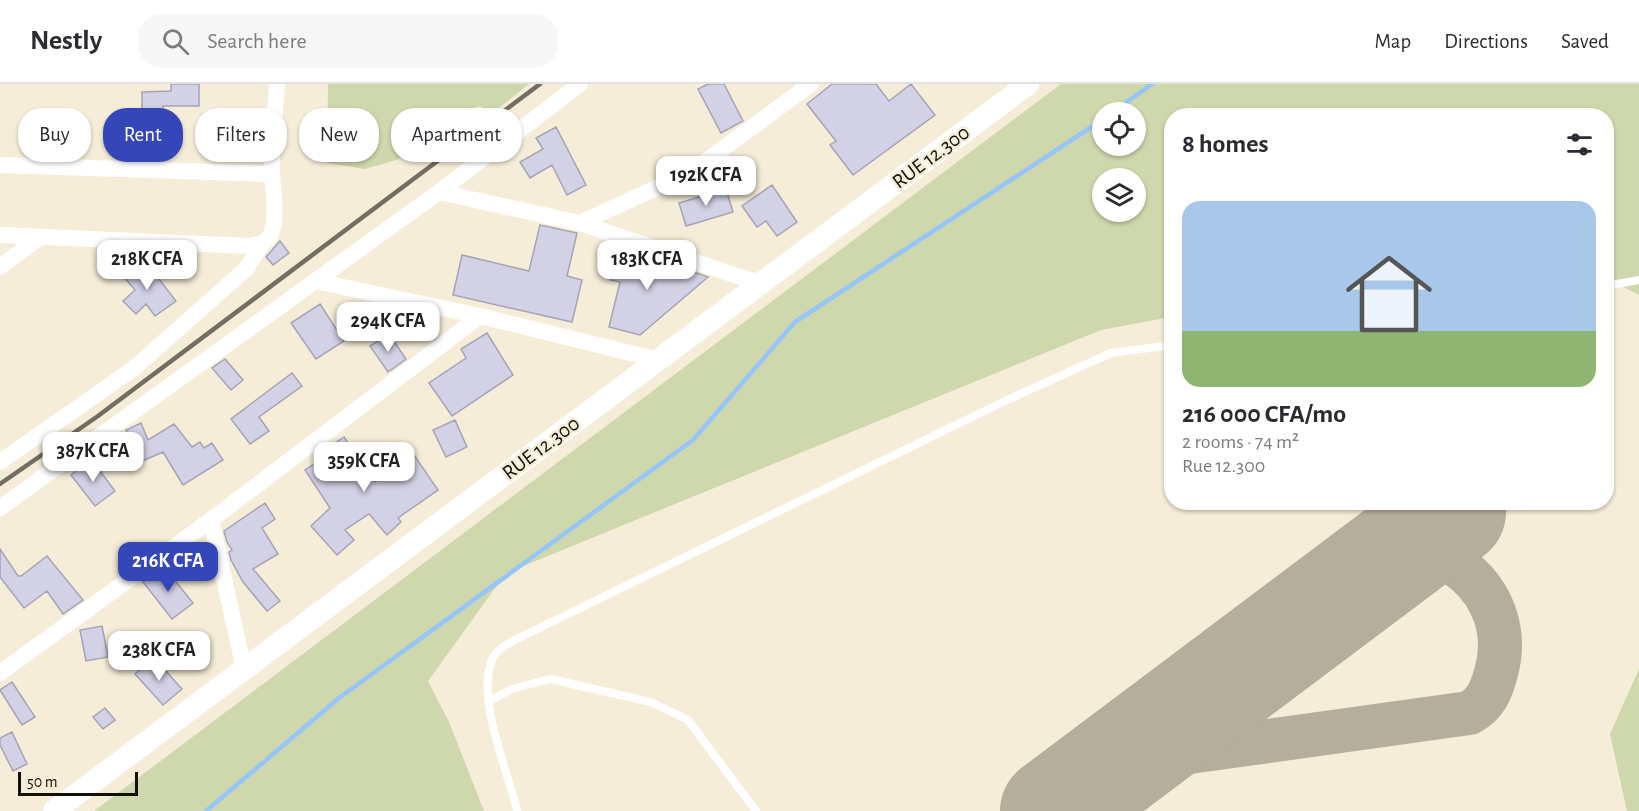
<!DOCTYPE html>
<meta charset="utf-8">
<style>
body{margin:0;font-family:"Alegreya Sans",sans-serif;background:#f7f7f7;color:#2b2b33;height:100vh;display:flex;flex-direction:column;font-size:22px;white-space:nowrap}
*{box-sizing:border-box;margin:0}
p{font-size:20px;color:#7c7c81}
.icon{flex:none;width:33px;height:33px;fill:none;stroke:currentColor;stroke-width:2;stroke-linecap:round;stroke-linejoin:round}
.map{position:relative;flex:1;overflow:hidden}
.sheet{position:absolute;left:1164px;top:24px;width:450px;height:402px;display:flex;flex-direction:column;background:#fff;border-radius:24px;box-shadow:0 2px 4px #0004}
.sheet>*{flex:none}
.banner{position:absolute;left:18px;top:24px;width:570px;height:54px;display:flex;gap:12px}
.buttons{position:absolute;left:1092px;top:18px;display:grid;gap:12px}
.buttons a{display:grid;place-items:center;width:54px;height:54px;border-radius:50%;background:#fff;box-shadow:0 2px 4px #0004;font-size:30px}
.scale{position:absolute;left:18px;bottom:15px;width:120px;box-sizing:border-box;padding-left:6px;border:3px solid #13100a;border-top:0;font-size:16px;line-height:21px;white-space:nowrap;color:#13100a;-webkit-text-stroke:4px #f5edd8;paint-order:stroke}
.price{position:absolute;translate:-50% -51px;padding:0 14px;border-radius:12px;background:#fff;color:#222;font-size:20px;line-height:39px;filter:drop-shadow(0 2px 3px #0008)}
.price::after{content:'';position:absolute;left:50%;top:36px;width:18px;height:14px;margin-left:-9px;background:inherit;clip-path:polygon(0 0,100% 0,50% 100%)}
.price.selected{background:#3546b8;color:#fff}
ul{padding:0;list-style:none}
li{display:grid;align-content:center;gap:12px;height:318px;padding:0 18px}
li+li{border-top:2px solid #e1e1e2}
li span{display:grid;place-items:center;height:186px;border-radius:18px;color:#555}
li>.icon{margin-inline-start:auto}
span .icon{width:108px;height:108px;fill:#fffc;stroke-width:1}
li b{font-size:26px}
h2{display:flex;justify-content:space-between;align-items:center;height:72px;padding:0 18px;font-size:26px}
.chip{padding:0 21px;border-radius:24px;background:#fff;box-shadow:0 2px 4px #0004;font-size:21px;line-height:54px}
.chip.selected{background:#3546b8;color:#fff}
header{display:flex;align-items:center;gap:36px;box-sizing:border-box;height:84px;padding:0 30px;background:#fff;border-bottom:2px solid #e1e1e2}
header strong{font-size:28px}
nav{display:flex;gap:33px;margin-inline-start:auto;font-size:21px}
.search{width:420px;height:54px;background:#f7f7f7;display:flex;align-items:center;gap:15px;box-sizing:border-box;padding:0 21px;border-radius:24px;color:#7c7c81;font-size:22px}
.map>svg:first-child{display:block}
</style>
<header>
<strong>Nestly</strong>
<div class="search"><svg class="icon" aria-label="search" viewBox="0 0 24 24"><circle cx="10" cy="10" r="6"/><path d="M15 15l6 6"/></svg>Search here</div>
<nav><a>Map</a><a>Directions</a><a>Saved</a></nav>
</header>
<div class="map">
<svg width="1639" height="727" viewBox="0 0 1639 727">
<rect width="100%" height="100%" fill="#f5edd8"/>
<!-- green -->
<path fill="#ced8ac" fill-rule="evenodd" d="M328,0H529L489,32L486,26L480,22L473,24L408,71L396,76L365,85L327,79Z
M1061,0H1639V211L1607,195L1606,32H1172L1171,233L1101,246L506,489L428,597L449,638L484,727H94ZM1102,28H1136V62H1102ZM1102,94H1136V128H1102Z
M1639,585V727H1627L1610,650Z"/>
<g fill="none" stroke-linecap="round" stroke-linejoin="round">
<!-- stream -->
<path stroke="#96c5f9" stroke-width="4.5" d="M1113,28L1152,0
M206,727L339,614L693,356L795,238L1102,36"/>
<!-- taxiway -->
<path stroke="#b4ae9d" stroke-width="44" d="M1107,687L1132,677L1153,673L1469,629C1486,620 1491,607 1496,589C1519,507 1437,443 1361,467C1347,471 1332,479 1322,490C1303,509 1297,535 1282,556"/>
<!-- runway -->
<path stroke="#b4ae9d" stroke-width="108" d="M1054,727L1452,428"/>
</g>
<!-- building -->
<path fill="#d3d1e5" stroke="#a5a3b6" stroke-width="1.5" d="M171,0H199V22H163L164,47H142V8L171,7Z
M708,0H724L743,37L721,49L698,5Z
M832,0H876L889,17L911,0L935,31L853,91L830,61L836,57L807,20Z
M556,43L586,101L567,111L552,81L530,94L520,78L543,65L536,54Z
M772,101L797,138L777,152L766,137L757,143L742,122Z
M726,105L733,128L686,142L679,119Z
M540,141L577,149L567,192L582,196L572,238L453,211L462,171L529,187Z
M280,157L289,169L273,181L266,173Z
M618,166L652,174L708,193L640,251L609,243L620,198L610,196Z
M145,177L176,217L155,232L146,220L136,230L123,217L135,206L124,193Z
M320,220L344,257L316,275L291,239Z
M386,223L421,230L392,252L374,231Z
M487,249L513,291L452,332L429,299L466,274L461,265Z
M389,250L406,275L388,288L370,262Z
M225,275L243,296L231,306L212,284Z
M292,289L302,302L259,333L269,347L250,360L231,335Z
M455,336L467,363L446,373L433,346Z
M141,339L148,356L174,340L192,363L200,358L204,364L212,359L223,376L183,401L163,368L140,378L126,346Z
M344,353L375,398L412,368L438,406L398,434L401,438L387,451L369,430L345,446L354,456L337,471L311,442L330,424L305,386L329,370L326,365Z
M91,375L115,407L95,422L71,391Z
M265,419L275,435L262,444L278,470L253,485L280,517L267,527L243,498L231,476L229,468L232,466L227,458L224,447Z
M0,465L18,492H21L47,472L83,516L63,530L47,507L24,524L0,493Z
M164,483L193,519L172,535L143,498Z
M102,542L108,573L86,577L80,546Z
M154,574L182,605L163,621L135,590Z
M12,598L35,633L22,641L0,606Z
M105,624L115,636L103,645L93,633Z
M12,648L27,680L13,687L0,661V654Z"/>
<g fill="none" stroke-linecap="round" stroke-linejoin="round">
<!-- lane -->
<path stroke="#fff" stroke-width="8" d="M1606,202L1639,196
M489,617L512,605L550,595L651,618L688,636L756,727
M517,727C508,686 476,616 492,576C497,563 514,557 525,551L1007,316L1111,269L1172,261"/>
<!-- street -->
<path stroke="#fff" stroke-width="16" d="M0,81L272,90
M439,108L580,139L761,200
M580,139L691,88L811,0
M0,151L248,162C257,161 267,160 271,150C278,130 273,109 272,89C270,60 276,29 277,0
M0,183L40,153
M315,197L480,232L659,276
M0,378L133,285L246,185L262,160
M0,424L439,108L580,0
M211,436L244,585
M0,589L211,436L480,232"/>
<!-- secondary -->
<path stroke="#fff" stroke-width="22" d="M54,727L1028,0"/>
<!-- rail -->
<path stroke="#736e62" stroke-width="4.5" d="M0,400L98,332L540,0"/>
</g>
<g text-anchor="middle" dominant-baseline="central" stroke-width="5" stroke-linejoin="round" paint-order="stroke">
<!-- street labels -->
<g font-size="21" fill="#13100a" stroke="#f5edd8">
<text transform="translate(931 73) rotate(-37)">RUE 12.300</text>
<text transform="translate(541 364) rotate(-37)">RUE 12.300</text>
</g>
</g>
</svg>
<div class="buttons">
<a><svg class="icon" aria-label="locate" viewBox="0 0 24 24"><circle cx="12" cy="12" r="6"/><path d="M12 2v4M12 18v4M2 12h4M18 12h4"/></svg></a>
<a><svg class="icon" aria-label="layers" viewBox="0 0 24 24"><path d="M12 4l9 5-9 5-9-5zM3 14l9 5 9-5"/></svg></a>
</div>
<div class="scale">50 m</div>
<b class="price" style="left:706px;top:123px">192K CFA</b>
<b class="price" style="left:147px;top:207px">218K CFA</b>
<b class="price" style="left:647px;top:207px">183K CFA</b>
<b class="price" style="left:388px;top:269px">294K CFA</b>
<b class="price" style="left:93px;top:399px">387K CFA</b>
<b class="price" style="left:364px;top:409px">359K CFA</b>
<b class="price selected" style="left:168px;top:509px">216K CFA</b>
<b class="price" style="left:159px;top:598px">238K CFA</b>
<div class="banner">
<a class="chip">Buy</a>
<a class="chip selected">Rent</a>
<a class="chip">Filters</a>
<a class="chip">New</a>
<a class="chip">Apartment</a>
</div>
<section class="sheet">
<h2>8 homes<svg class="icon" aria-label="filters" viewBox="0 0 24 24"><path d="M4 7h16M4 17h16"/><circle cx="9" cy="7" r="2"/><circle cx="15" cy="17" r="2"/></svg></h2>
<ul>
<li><span style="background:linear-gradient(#a9c7e8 70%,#8fb573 0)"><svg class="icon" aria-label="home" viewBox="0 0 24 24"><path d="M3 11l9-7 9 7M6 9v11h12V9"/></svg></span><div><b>216 000 CFA/mo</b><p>2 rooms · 74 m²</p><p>Rue 12.300</p></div></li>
</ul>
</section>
</div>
